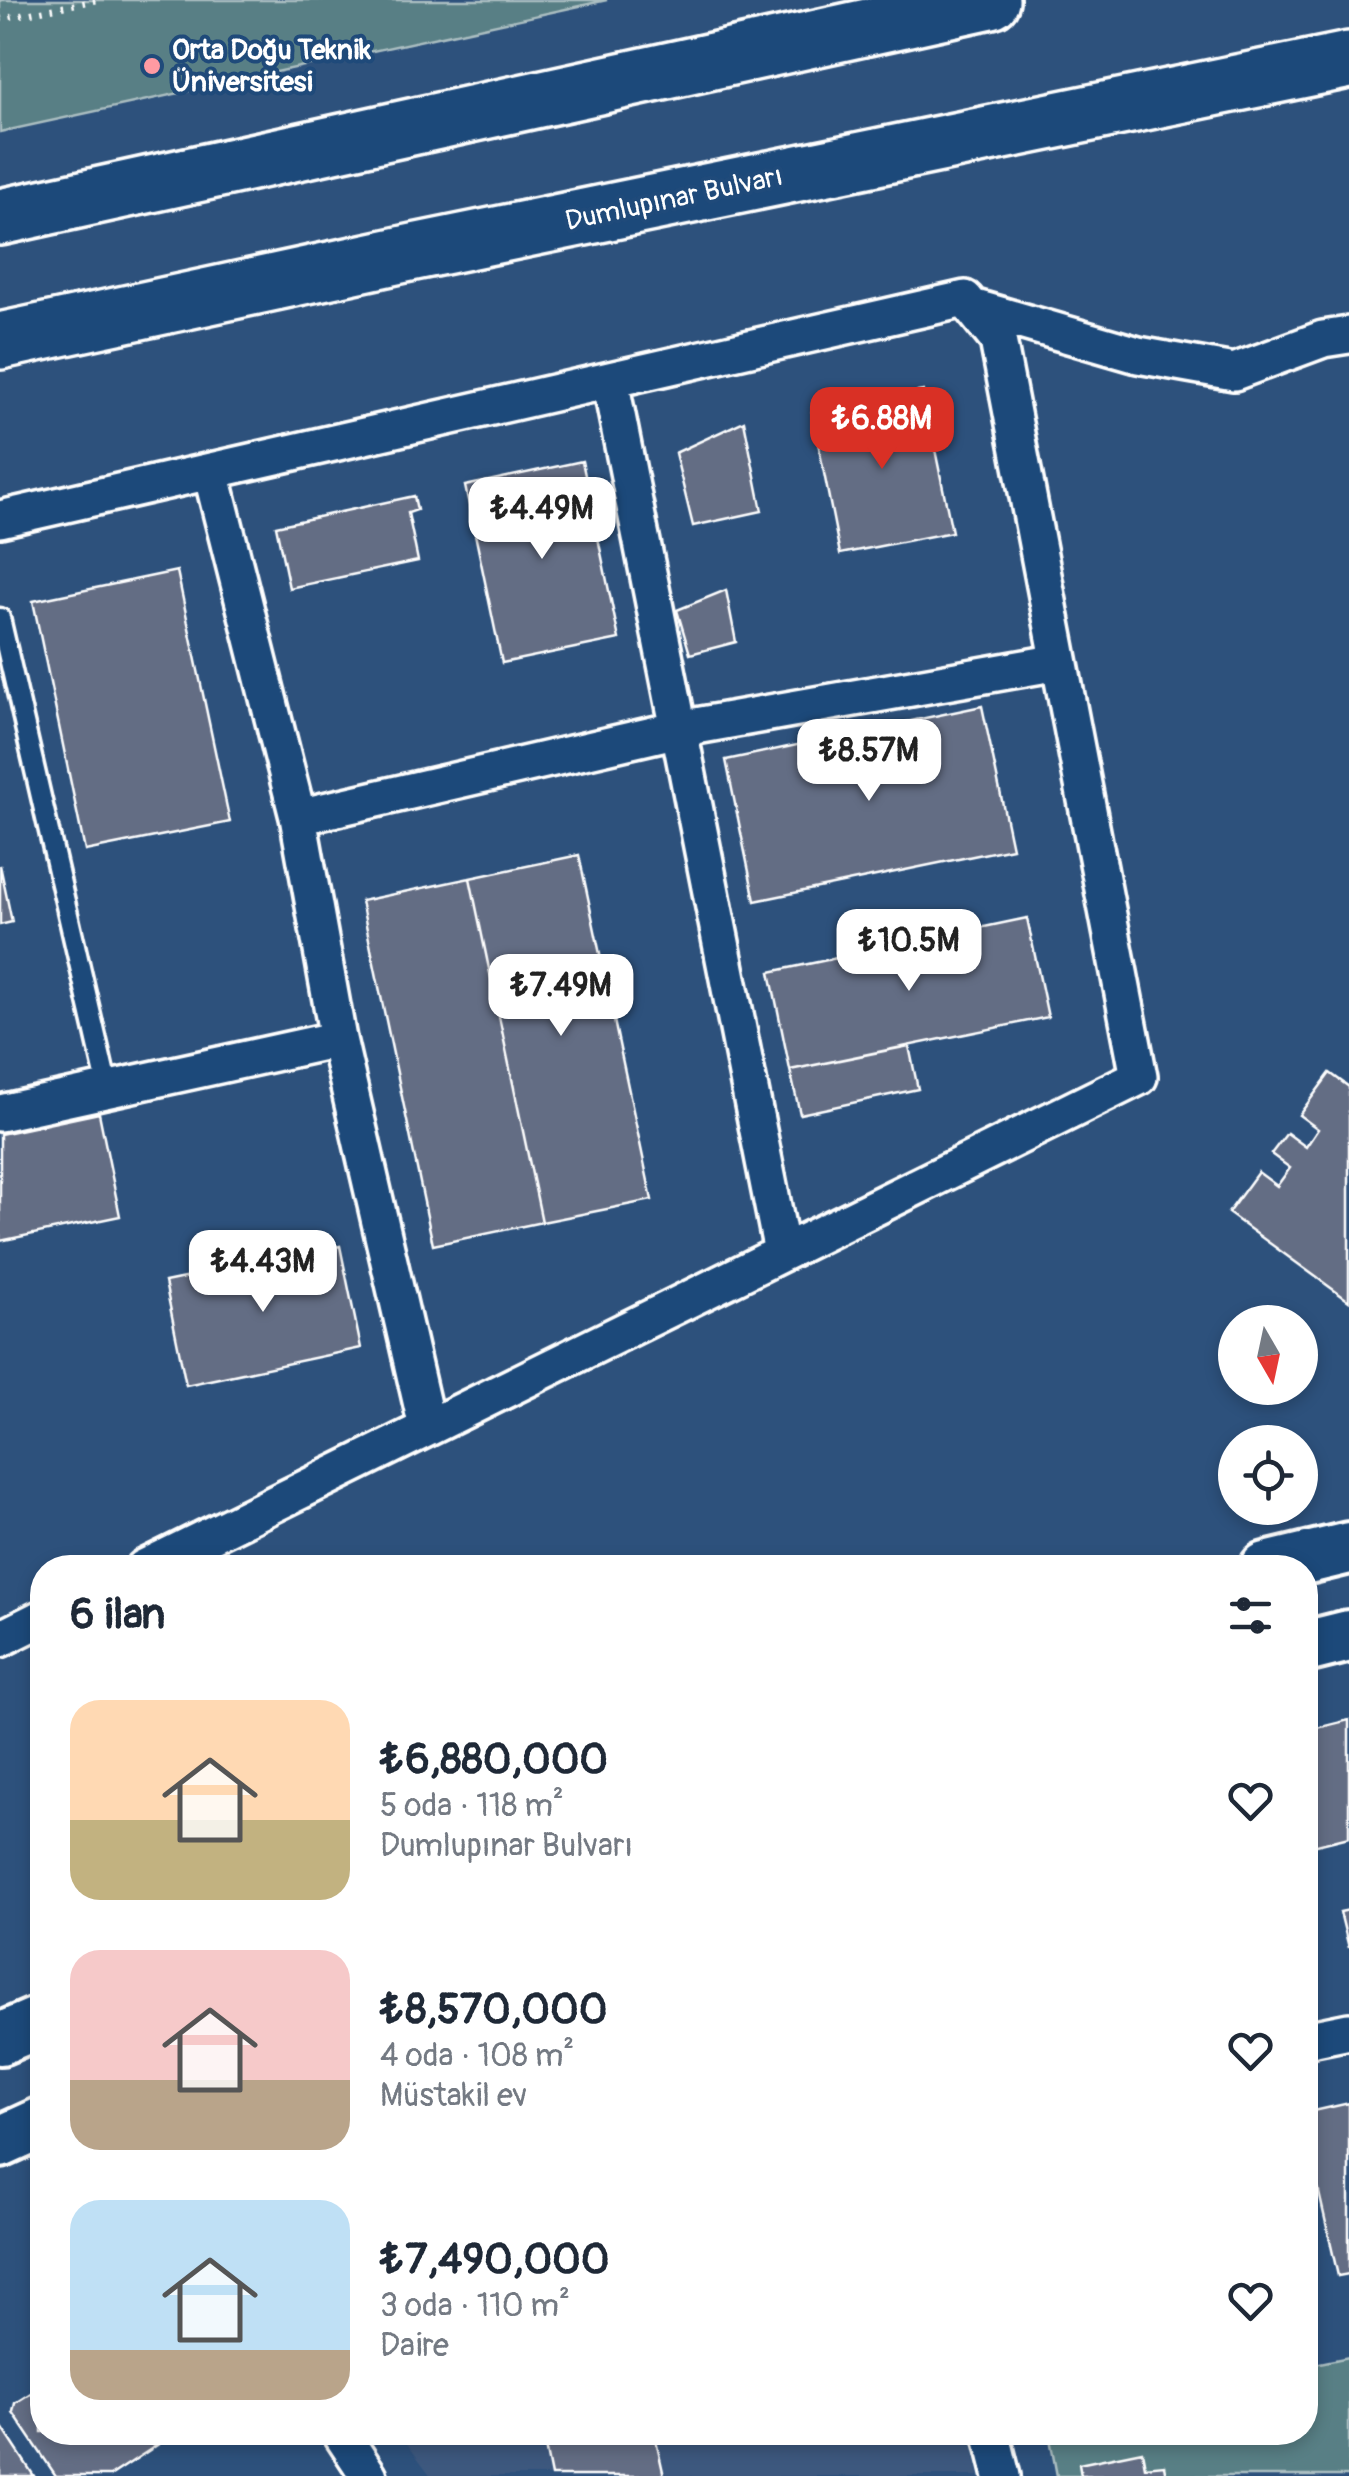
<!DOCTYPE html>
<html lang="tr">
<meta charset="utf-8">
<style>
body{margin:0;font-family:Pangolin,sans-serif;background:#f6f6f7;color:#1f2937;height:100vh;display:flex;flex-direction:column;font-size:38px;white-space:nowrap}
*{box-sizing:border-box;margin:0}
p{font-size:32px;color:#747a83}
.icon{flex:none;width:55px;height:55px;fill:none;stroke:currentColor;stroke-width:2;stroke-linecap:round;stroke-linejoin:round}
.map{position:relative;flex:1;overflow:hidden}
.side{position:absolute;left:30px;top:1555px;width:1288px;height:890px;display:flex;flex-direction:column;background:#fff;border-radius:40px;box-shadow:0 5px 15px #0003}
.side>*{flex:none}
.needle{width:65px;rotate:171deg}
.fabs{position:absolute;left:1218px;top:1305px;display:grid;gap:20px}
.fabs a{display:grid;place-items:center;width:100px;height:100px;border-radius:50%;background:#fff;box-shadow:0 5px 15px #0003;font-size:50px}
.price{position:absolute;translate:-50% -85px;padding:0 22px;border-radius:20px;background:#fff;color:#222;font-size:32px;line-height:65px;filter:drop-shadow(0 2px 5px #0008)}
.price::after{content:'';position:absolute;left:50%;top:60px;width:30px;height:22px;margin-left:-15px;background:inherit;clip-path:polygon(0 0,100% 0,50% 100%)}
.price.active{background:#d93025;color:#fff}
ul{padding:0;list-style:none}
li{display:flex;align-items:center;gap:30px;height:250px;padding:0 40px}
li span{display:grid;place-items:center;flex:none;width:280px;height:200px;border-radius:30px;color:#555}
li>.icon{margin-inline-start:auto}
span .icon{width:120px;height:120px;fill:#fffc;stroke-width:1}
li b{font-size:42px}
h2{display:flex;justify-content:space-between;align-items:center;height:120px;padding:0 40px;font-size:42px}
.map>svg:first-child{display:block}
</style>
<div class="map">
<svg width="1349" height="2476" viewBox="0 0 1349 2476">
<rect width="100%" height="100%" fill="#2d517c"/>
<filter id="ink" filterUnits="userSpaceOnUse"><feTurbulence type="fractalNoise" baseFrequency=".01" numOctaves="2"/><feDisplacementMap in="SourceGraphic" scale="20" xChannelSelector="R" yChannelSelector="G"/><feConvolveMatrix kernelMatrix="1 2 1 2 8 2 1 2 1" color-interpolation-filters="sRGB"/></filter>
<g filter="url(#ink)">
<!-- built -->
<path fill="#3e597e" d="M399,2433H969L979,2476H431Z"/>
<!-- green -->
<path fill="#597f85" stroke="#acbfc2" stroke-width="2.5" d="M0,0H607L0,132Z
M1349,2357V2476H1057L1049,2433L1305,2432V2366Z"/>
<!-- building -->
<path fill="#646d84" stroke="#fff" stroke-width="2.5" d="M923,391L952,532L840,554L812,412Z
M744,421L762,511L693,526L675,453Z
M582,461L619,639L502,663L465,486Z
M414,496L417,510L408,513L418,561L289,588L276,526Z
M177,571L230,822L85,851L33,601Z
M726,590L736,642L690,654L677,610Z
M982,706L1012,848L755,901L726,760Z
M579,855L652,1200L542,1222L470,878Z
M0,865L12,922L0,925Z
M470,878L542,1222L433,1245L361,901Z
M1027,918L1048,1017L790,1070L770,972Z
M909,1046L918,1089L800,1114L790,1070Z
M1330,1073L1349,1087V1301L1228,1213L1258,1172L1277,1186L1290,1168L1271,1154L1287,1133L1306,1147L1318,1129L1299,1115Z
M99,1113L120,1216L0,1241V1134Z
M340,1246L361,1348L186,1385L165,1282Z
M1349,1720V1837L1305,1848V1731Z
M1349,1910V1948L1340,1912Z
M1349,2103V2274L1338,2276L1305,2131V2113Z
M42,2386V2432H177L110,2476H56L13,2412L15,2403Z
M0,2424L34,2476H0Z
M542,2432H654L664,2476H551Z
M1142,2451L1145,2467L1164,2465L1166,2476H1081L1079,2464Z"/>
<g fill="none" stroke-linecap="round" stroke-linejoin="round">
<!-- lane casing -->
<g stroke="#fff" stroke-width="25">
<path id="lane" d="M0,618L108,1089"/>
</g>
<!-- street casing -->
<g stroke="#fff" stroke-width="42">
<path id="street" d="M972,307L1138,355L1234,372L1323,339L1349,335
M610,380L782,1252
M211,472L298,817L338,1039L427,1427
M0,519L965,299L998,340L1139,1077L144,1568
M298,817L679,729L1059,662
M0,1113L338,1039
M0,1639L42,1618
M1305,2040L1349,2031
M340,2432L369,2476
M991,2432L1002,2476"/>
</g>
<!-- secondary casing -->
<g stroke="#fff" stroke-width="58">
<path id="secondary" d="M1266,1568L1349,1548
M1305,1647L1349,1636
M0,2039L42,2021
M0,2142L42,2123"/>
</g>
<!-- highway casing -->
<g stroke="#fff" stroke-width="62">
<path id="highway" d="M0,217L991,0
M0,341L414,252L1349,60"/>
</g>
<!-- path -->
<path stroke="#fff" stroke-width="6" stroke-dasharray="2.5 8" stroke-linecap="butt" d="M0,19L98,0"/>
<!-- lane -->
<use href="#lane" stroke="#1f4a7a" stroke-width="18"/>
<!-- street -->
<use href="#street" stroke="#1f4a7a" stroke-width="35"/>
<!-- secondary -->
<use href="#secondary" stroke="#1f4a7a" stroke-width="50"/>
<!-- highway -->
<use href="#highway" stroke="#1f4a7a" stroke-width="55"/>
</g>
</g>
<!-- markers -->
<circle fill="#ff9aa2" stroke="#1f4a7a" stroke-width="4" cx="152" cy="66" r="10"/>
<g text-anchor="middle" dominant-baseline="central" stroke-width="8" stroke-linejoin="round" paint-order="stroke">
<!-- poi labels -->
<g font-size="28" font-weight="bold" fill="#fff" stroke="#1f4a7a" text-anchor="start">
<text x="172" y="50">Orta Doğu Teknik<tspan x="172" dy="32">Üniversitesi</tspan></text>
</g>
<!-- street labels -->
<g font-size="28" fill="#fff" stroke="#1f4a7a">
<text transform="translate(674 199) rotate(-12)">Dumlupınar Bulvarı</text>
</g>
</g>
</svg>
<div class="fabs">
<a><svg class="needle" viewBox="-14 -14 28 28"><path d="M0-13l5 13h-10z" fill="#e53935"/><path d="M0 13l5-13h-10z" fill="#747a83"/></svg></a>
<a><svg class="icon" aria-label="locate" viewBox="0 0 24 24"><circle cx="12" cy="12" r="6"/><path d="M12 2v4M12 18v4M2 12h4M18 12h4"/></svg></a>
</div>
<b class="price active" style="left:882px;top:472px">₺6.88M</b>
<b class="price" style="left:542px;top:562px">₺4.49M</b>
<b class="price" style="left:869px;top:804px">₺8.57M</b>
<b class="price" style="left:909px;top:994px">₺10.5M</b>
<b class="price" style="left:561px;top:1039px">₺7.49M</b>
<b class="price" style="left:263px;top:1315px">₺4.43M</b>
<section class="side">
<h2>6 ilan<svg class="icon" aria-label="filters" viewBox="0 0 24 24"><path d="M4 7h16M4 17h16"/><circle cx="9" cy="7" r="2"/><circle cx="15" cy="17" r="2"/></svg></h2>
<ul>
<li><span style="background:linear-gradient(#ffd9b3 60%,#c2b280 0)"><svg class="icon" aria-label="home" viewBox="0 0 24 24"><path d="M3 11l9-7 9 7M6 9v11h12V9"/></svg></span><div><b>₺6,880,000</b><p>5 oda · 118 m²</p><p>Dumlupınar Bulvarı</p></div><svg class="icon" aria-label="heart" viewBox="0 0 24 24"><path d="M12 20l-8-8c-3-5 5-10 8-4 3-6 11-1 8 4z"/></svg></li>
<li><span style="background:linear-gradient(#f6c9c9 65%,#b9a48a 0)"><svg class="icon" aria-label="home" viewBox="0 0 24 24"><path d="M3 11l9-7 9 7M6 9v11h12V9"/></svg></span><div><b>₺8,570,000</b><p>4 oda · 108 m²</p><p>Müstakil ev</p></div><svg class="icon" aria-label="heart" viewBox="0 0 24 24"><path d="M12 20l-8-8c-3-5 5-10 8-4 3-6 11-1 8 4z"/></svg></li>
<li><span style="background:linear-gradient(#bfe0f5 75%,#b9a48a 0)"><svg class="icon" aria-label="home" viewBox="0 0 24 24"><path d="M3 11l9-7 9 7M6 9v11h12V9"/></svg></span><div><b>₺7,490,000</b><p>3 oda · 110 m²</p><p>Daire</p></div><svg class="icon" aria-label="heart" viewBox="0 0 24 24"><path d="M12 20l-8-8c-3-5 5-10 8-4 3-6 11-1 8 4z"/></svg></li>
</ul>
</section>
</div>
